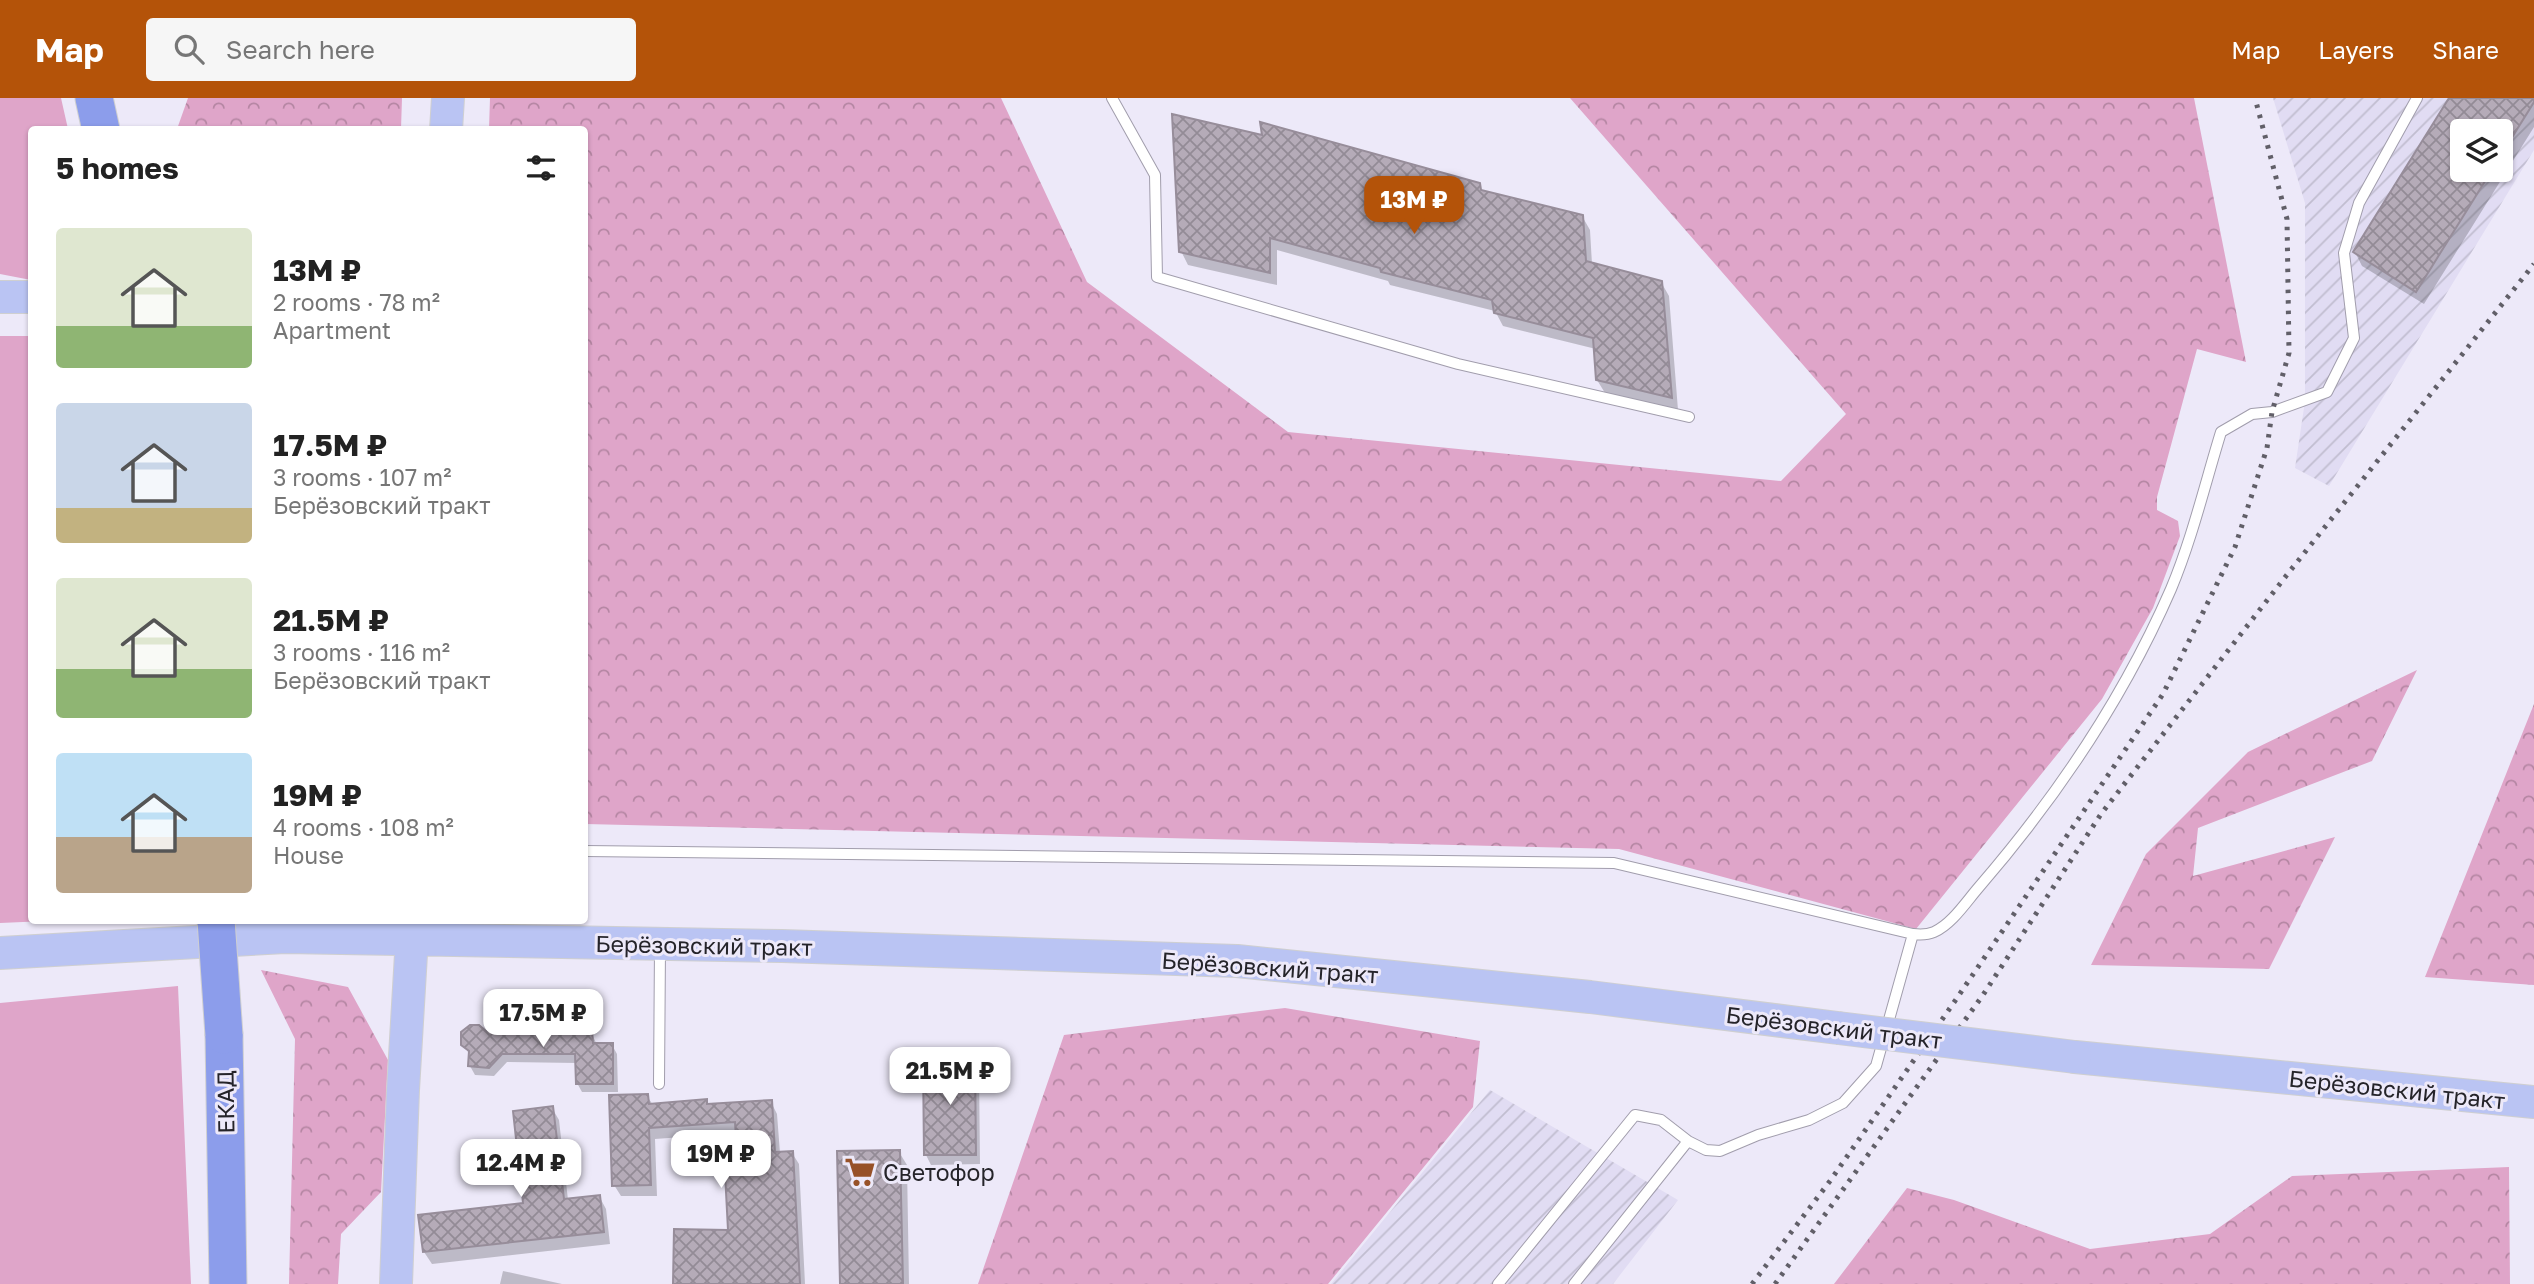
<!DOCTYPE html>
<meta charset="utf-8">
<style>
body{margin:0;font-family:"Golos Text",sans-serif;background:#f6f6f6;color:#222;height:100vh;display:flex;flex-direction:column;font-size:26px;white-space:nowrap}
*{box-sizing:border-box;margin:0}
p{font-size:23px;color:#767676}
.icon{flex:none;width:38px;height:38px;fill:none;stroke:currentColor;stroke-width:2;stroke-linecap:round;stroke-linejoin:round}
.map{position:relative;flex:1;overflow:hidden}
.side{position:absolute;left:28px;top:28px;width:560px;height:798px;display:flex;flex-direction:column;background:#fff;border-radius:7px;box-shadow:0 2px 5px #0004}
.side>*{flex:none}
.fabs{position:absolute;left:2450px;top:21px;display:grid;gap:14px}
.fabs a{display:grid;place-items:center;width:63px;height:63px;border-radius:7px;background:#fff;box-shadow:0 2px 5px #0004;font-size:35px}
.price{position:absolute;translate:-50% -60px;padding:0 16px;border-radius:14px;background:#fff;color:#222;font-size:23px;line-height:46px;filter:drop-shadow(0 2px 4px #0008)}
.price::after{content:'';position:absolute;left:50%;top:42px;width:21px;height:16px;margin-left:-10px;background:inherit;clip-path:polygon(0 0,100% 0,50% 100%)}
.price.selected{background:#b45309;color:#fff}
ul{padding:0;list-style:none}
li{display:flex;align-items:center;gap:21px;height:175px;padding:0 28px}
li span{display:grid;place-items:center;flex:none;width:196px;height:140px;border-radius:7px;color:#555}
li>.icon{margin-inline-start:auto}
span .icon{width:84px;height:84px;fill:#fffc;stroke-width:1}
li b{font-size:30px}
h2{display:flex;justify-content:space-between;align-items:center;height:84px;padding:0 28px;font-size:30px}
header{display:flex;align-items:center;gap:42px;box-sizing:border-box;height:98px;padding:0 35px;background:#b45309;color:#fff}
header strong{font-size:33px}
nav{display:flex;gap:38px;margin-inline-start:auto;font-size:24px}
.search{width:490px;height:63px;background:#f6f6f6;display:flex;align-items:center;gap:18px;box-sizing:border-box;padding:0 24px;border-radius:7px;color:#767676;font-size:26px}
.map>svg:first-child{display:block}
</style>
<header>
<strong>Map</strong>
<div class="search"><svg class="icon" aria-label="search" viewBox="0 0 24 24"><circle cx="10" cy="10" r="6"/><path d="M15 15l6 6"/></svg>Search here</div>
<nav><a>Map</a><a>Layers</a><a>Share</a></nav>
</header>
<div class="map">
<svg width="2534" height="1186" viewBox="0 0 2534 1186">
<defs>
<pattern id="industrial-furrows" width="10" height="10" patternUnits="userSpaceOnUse" patternTransform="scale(1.75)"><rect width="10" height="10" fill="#e1dcf3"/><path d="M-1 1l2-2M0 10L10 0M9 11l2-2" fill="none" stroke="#c1bdd0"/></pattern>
<pattern id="forest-crowns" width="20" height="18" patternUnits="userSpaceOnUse" patternTransform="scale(1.75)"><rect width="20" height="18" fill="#dfa5c9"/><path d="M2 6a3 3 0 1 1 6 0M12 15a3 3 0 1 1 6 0" fill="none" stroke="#b586a3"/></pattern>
<pattern id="building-cross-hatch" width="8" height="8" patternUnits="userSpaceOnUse" patternTransform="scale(1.75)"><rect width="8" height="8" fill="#b5abb8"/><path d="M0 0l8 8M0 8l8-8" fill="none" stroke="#938b96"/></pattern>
</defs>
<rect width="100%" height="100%" fill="#ede9f9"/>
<!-- industrial -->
<path fill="url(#industrial-furrows)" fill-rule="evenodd" d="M2273,0H2534V52L2329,388L2295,370L2305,303V105ZM2462,33H2501V72H2462Z
M1490,992L1678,1102L1613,1186H1331Z"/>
<!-- green -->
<path fill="#dfa5c9" d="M0,0H61L68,31L32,32L31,182L0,176Z
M0,238H31L32,822L46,823L0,825Z
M178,888L191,1186H0V905Z"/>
<!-- forest -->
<path fill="url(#forest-crowns)" d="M188,0H402L401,31H177Z
M490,0H1001L1087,184L1288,334L1781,383L1846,316L1570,0H2194L2246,264L2197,251L2157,399V412L2178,423L2180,438L2153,510L2102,601L1916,831L1619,751L585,726L584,32L489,31Z
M2417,572L2372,663L2198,730L2193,778L2335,739L2269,871L2091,867L2146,756L2248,654Z
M2534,606V887L2425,879Z
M261,872L348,889L388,962L381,1094L341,1136L338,1186H289L295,941Z
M1285,910L1480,943L1473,1009L1328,1186H978L1064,937Z
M2509,1069L2510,1186H1834L1907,1090L1954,1102L2090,1151L2210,1136L2292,1078Z"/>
<!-- shadow -->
<path fill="#0003" fill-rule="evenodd" d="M2451,0H2534V29L2424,206L2362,168L2355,154ZM2462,33H2501V72H2462Z
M1479,87L1483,94L1582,118L1590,132L1592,166L1661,184L1669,198L1678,312L1605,295L1597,282L1596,251L1503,228L1495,213L1390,187L1388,183L1277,152V187L1188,167L1181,153Z
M591,934L597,947H612L617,956L618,994H582L577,985V965L507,964L494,978L475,977L470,968V957L463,946L485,935Z
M974,963L979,973L980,1066L931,1067L926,1057Z
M647,998L653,1007L706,1003L708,1008L771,1004L777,1016L780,1055H792L799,1066L805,1186H674L730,1134L739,1057L737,1035L655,1041L657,1098H621L614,1087Z
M552,1010L559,1022L568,1102L599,1098L606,1111L610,1146L432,1166L424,1154L525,1107Z
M899,1054L907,1067L909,1186H842Z
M503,1173L562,1186H500Z"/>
<!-- building -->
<path fill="url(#building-cross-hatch)" stroke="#978d9a" stroke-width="2" d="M2449,0H2534V4L2501,57V33H2462V72H2492L2416,194L2353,154Z
M1172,16L1262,37L1260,24L1480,85L1481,92L1583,117L1586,163L1662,183L1672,300L1596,282L1593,240L1494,215L1492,202L1381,174L1380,170L1270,140V175L1179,154Z
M555,923L566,934L592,932L593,945H613V986H576L575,956H502L489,970L468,968L469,953L461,947V934L470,927H479L486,933H545Z
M923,962H975L976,1057H924Z
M648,996L649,1006L707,1001V1006L772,1002L775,1054L793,1053L800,1186H673L674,1131L728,1132L724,1056H737L735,1024L649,1030L651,1087L612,1088L609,997Z
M553,1008L564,1101L600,1097L604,1134L423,1154L418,1117L523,1105L513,1013Z
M900,1052L903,1186H840L837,1053Z"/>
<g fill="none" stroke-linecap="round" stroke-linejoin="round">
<!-- lane casing -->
<g stroke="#a19dac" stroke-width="12">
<path id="lane" d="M1112,0L1155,77L1157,179L1458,266L1689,319
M584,753L1614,765L1913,836C1921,837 1927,837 1934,834C1952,826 1966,804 1979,789C2055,701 2124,599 2171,491C2192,441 2205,386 2221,334L2252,316L2272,314L2327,294L2354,240L2344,155L2359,105L2417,0
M659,986L660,849
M1688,1043L1706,1052L1720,1053L1758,1037L1809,1022L1843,1005L1876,968L1913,836
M1498,1186L1635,1017L1661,1022L1688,1043L1574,1186"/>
</g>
<!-- primary casing -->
<g stroke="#cfcfd0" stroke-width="34">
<path id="primary" d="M446,32L448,0
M0,199H32
M0,855L285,839L782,848L1237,863L1590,899L1838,930
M2075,959L2534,1004
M396,1186L403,992L413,822"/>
</g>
<!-- highway casing -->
<g stroke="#cfcfd0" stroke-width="39">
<path id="highway" d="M94,0L101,32
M224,937L228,1186"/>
</g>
<!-- lane -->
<use href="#lane" stroke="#fff" stroke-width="10"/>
<!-- primary -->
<use href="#primary" stroke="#bac4f3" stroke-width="32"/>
<!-- highway -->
<use href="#highway" stroke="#8c9deb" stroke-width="37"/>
<!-- rail -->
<path stroke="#615f68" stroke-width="5" stroke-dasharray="3.5 7" stroke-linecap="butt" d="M1752,1186L1830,1083L1957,900L2163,596L2235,449L2267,350L2272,314L2289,255L2287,121L2255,0
M1775,1186L1983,897L2101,716L2286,478L2534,166"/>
<!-- primary-bridge casing -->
<g stroke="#cfcfd0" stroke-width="34" stroke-linecap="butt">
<path id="primary-bridge" d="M1838,930L2075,959"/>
</g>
<!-- highway-bridge casing -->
<g stroke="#cfcfd0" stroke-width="39" stroke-linecap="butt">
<path id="highway-bridge" d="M216,822L224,937"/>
</g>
<!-- primary-bridge -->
<use href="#primary-bridge" stroke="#bac4f3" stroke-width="32"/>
<!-- highway-bridge -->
<use href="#highway-bridge" stroke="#8c9deb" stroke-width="37"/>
</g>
<!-- icons -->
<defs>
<g id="supermarket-bare" transform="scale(2.415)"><path d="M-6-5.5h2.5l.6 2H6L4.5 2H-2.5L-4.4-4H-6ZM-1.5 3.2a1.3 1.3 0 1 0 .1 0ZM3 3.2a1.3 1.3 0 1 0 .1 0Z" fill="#975128" stroke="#ede9f9" stroke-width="2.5" paint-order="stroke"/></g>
</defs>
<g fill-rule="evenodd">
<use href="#supermarket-bare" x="860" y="1074"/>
</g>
<g text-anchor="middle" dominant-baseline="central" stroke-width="6" stroke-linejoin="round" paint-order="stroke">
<!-- street labels -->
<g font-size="23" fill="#25242a" stroke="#ede9f9">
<text transform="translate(704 847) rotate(1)">Берёзовский тракт</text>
<text transform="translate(1270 869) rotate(4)">Берёзовский тракт</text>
<text transform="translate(1834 929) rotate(7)">Берёзовский тракт</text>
<text transform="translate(2397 991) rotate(6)">Берёзовский тракт</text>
<text transform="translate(225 1004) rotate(-91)">ЕКАД</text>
</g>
<!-- poi labels -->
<g font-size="23" fill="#25242a" stroke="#ede9f9" text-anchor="start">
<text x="883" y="1074">Светофор</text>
</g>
</g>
</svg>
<div class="fabs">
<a><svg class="icon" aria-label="layers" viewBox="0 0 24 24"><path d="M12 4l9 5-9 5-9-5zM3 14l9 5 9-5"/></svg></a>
</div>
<b class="price selected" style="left:1414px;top:138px">13M ₽</b>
<b class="price" style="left:543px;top:951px">17.5M ₽</b>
<b class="price" style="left:950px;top:1009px">21.5M ₽</b>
<b class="price" style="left:721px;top:1092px">19M ₽</b>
<b class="price" style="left:521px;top:1101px">12.4M ₽</b>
<section class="side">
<h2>5 homes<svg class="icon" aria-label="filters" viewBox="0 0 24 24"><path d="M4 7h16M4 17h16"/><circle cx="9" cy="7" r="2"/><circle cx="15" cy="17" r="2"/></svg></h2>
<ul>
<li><span style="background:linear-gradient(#dfe7d0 70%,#8fb573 0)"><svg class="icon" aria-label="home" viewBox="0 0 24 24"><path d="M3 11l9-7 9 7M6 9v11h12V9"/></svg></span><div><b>13M ₽</b><p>2 rooms · 78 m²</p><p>Apartment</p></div></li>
<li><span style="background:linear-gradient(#c9d6e8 75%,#c2b280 0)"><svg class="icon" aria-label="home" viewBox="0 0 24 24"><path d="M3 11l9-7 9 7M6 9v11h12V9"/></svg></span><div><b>17.5M ₽</b><p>3 rooms · 107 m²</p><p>Берёзовский тракт</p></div></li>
<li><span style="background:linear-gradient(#dfe7d0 65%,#8fb573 0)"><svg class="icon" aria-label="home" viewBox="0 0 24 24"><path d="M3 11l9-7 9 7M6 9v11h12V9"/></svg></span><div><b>21.5M ₽</b><p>3 rooms · 116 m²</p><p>Берёзовский тракт</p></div></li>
<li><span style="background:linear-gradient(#bfe0f5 60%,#b9a48a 0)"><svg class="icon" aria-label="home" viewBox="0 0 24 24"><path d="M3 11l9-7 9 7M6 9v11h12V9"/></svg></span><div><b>19M ₽</b><p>4 rooms · 108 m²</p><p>House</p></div></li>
</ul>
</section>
</div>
